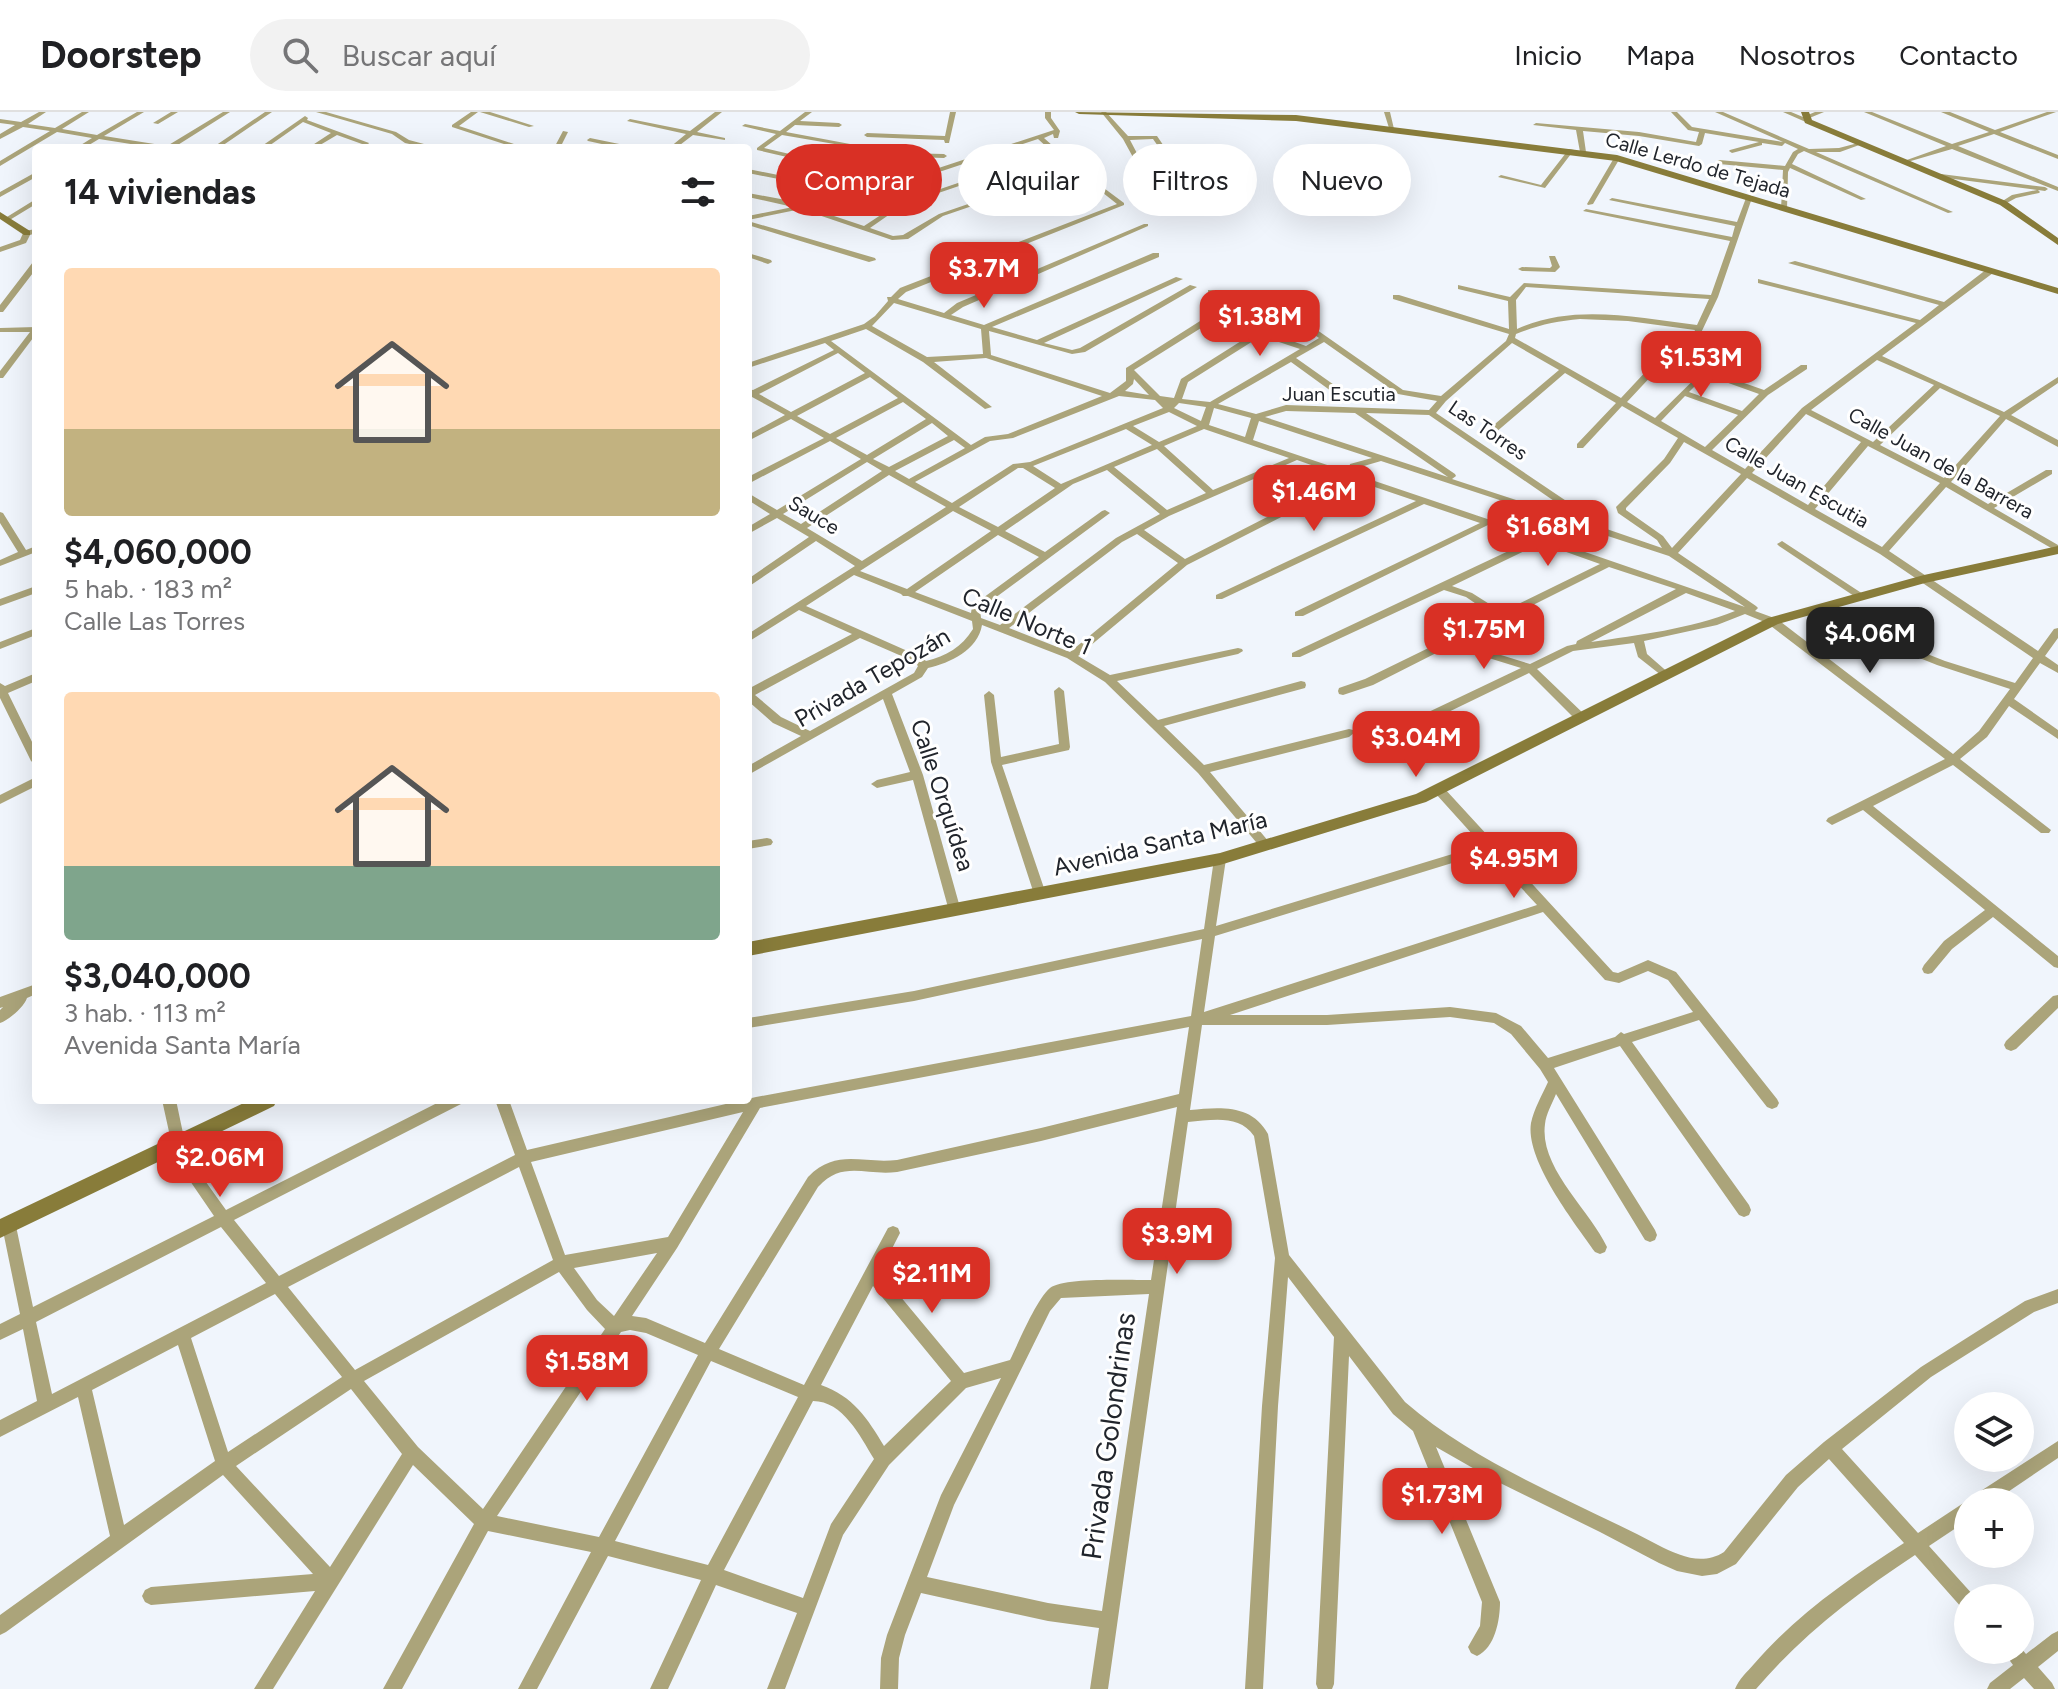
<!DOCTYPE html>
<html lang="es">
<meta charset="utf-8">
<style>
body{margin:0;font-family:Figtree,sans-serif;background:#f2f2f2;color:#202124;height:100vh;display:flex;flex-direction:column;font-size:30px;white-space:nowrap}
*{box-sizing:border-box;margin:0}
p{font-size:26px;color:#757577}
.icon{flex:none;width:44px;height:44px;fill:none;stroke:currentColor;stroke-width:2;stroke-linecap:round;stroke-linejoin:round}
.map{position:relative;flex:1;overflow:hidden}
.details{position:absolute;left:32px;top:32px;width:720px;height:960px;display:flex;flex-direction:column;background:#fff;border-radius:8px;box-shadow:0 8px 32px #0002}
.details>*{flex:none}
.hud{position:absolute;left:776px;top:32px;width:760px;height:72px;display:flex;gap:16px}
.tools{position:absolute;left:1954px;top:1280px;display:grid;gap:16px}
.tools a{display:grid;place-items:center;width:80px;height:80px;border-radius:50%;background:#fff;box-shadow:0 8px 32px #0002;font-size:40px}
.price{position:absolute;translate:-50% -68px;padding:0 18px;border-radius:16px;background:#d93025;color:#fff;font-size:26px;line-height:52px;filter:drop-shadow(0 2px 4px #0008)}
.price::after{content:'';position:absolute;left:50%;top:48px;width:24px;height:18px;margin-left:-12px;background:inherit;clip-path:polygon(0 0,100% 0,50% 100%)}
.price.active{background:#222;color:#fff}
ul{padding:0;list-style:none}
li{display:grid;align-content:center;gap:16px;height:424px;padding:0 32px}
li span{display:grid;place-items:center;height:248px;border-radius:8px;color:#555}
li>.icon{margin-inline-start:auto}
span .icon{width:144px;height:144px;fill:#fffc;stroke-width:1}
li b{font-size:34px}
h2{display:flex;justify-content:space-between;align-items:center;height:96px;padding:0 32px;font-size:34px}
.pill{padding:0 28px;border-radius:36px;background:#fff;box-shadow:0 8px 32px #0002;font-size:28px;line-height:72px}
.pill.active{background:#d93025;color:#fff}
header{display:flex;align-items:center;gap:48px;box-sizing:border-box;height:112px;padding:0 40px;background:#fff;border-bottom:2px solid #e0e0e0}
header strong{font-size:38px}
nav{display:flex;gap:44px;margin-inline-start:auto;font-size:28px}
.search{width:560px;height:72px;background:#f2f2f2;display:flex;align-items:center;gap:20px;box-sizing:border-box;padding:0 28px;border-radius:44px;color:#757577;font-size:30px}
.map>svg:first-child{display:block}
</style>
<header>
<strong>Doorstep</strong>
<div class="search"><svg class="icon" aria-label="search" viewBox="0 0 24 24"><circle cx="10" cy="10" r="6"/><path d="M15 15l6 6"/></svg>Buscar aquí</div>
<nav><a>Inicio</a><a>Mapa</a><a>Nosotros</a><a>Contacto</a></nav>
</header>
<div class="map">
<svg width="2058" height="1577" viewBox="0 0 2058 1577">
<rect width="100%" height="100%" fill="#f0f5fc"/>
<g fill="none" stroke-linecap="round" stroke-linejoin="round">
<!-- street -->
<path fill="#aba47a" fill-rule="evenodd" d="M39,0H46L28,12L55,16L82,0H89L62,17L97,23L137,0H144L104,24L167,34L223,0H230L173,36H156L99,27L84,36H76L92,26L57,20L0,54V49L50,19L23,15L0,27V22L15,13L0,11V7L21,10Z
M171,0H178L158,12L153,11Z
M265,0H272L219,36H212Z
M316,0H326L396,20L409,28L439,36H427L405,31L392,22Z
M471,0H478L459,14L526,36H516L452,15V13Z
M480,0H490L534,14L529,15Z
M715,0H722L697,20L725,26V28L693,23L676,36H669L686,22L627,9L630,7L690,19Z
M805,0H812L800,9L839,11L842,13L839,15L795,13L786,20L850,32L852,33V35L782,23L764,36L828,51L829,52L826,54L757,38V36L776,22L742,14L745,12L780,19Z
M950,0H956L949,31H945L944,28L867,25L864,23L867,21L945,24Z
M1045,0H1051V6L1060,19L1058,26H1054L1053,22L1044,26L1081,59L1124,91V93L906,180L898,187L944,201L957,191L1144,112H1148V114L963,195L951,203L984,213L1153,141H1159V145L992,215L1037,228L1176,165L1183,167L1044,231L1072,238L1080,236L1190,173L1197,175L1085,240L1072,242L989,219L991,243L1110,281L1126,269V256L1219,197L1242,188L1208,182V178H1211L1277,190L1403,278L1441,284L1506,229L1509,222L1393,187V183H1399L1509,217L1508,189L1458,177V173L1510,185L1524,171L1711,183L1730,129L1583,99L1586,97L1732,125L1735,114L1609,88L1612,86L1737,110L1746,86L1749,84L1752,86L1718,185L1700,223L1670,244L1627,290L1655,306L1722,240L1726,242L1710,259L1764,278L1801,253H1807V257L1768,283L1712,338L1745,357L1802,296L1916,211L1758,171V167L1920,208L1939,193L1788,151L1795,149L1944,190L1987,157H1993V161L1882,244L2004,300L2058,265V271L2011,303L2058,328V335L2006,307L1951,370L1988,392L2046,358H2052V362L1994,396L2058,433V440L1946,375L1889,439L2038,539L2054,517L2058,516V526L2045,544L2058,553V561L2040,551L2014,587L2058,618V627L2009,594L1987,625L1960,647L2051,718L2049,721H2041L1953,653L1873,694L2058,844V856L2054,855L1993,805L1952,837L1932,861L1928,862L1924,861L1922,857L1924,853L1944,829L1985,798L1863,698L1832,713L1826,709L1828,706L1945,647L1767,511L1745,502L1717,513L1644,529L1647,542L1671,563L1666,567L1638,545L1634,531L1573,539L1537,557L1585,603L1586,606L1581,610L1577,609L1529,561L1405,621H1397L1396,618L1397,615L1521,556L1450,534L1373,573L1343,583L1339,582L1338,579L1339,576L1365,567L1494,504L1466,485L1444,478L1300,545H1292V541L1532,428L1488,413L1303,504H1295V500L1480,411L1424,392L1222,487H1216V483L1416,389L1354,368L1187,453L1078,544L1110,563L1238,536L1242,537L1243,539L1238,542L1117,569L1158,608L1301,569L1305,570L1306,573L1305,576L1164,614L1204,653L1349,617L1353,618L1354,621L1349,625L1210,660L1269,730L1271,733L1269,736H1261L1198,661L1105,570L1067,546L982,513C978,538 950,551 928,556L922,565L892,582L923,663L961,799L959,802H951L949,799L913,668L877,676L871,672L877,668L910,660L883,587L748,663V654L801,624L773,611L748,589V577L852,522L799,498L748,530V522L855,454L816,429L748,475V467L809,425L777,406L748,422V415L770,402L748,388V381L777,398L861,347L830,329L748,372V365L824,326L791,307L748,329V323L785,303L752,285L748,286V277L753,278L834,238L825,231L748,256V251L864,212L875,204L888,189L887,185H891L900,176L1117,92L1064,50L1013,80L943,104L908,127L892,128L801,97L748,108V104L793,95L748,85V81L786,88L802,93L837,86L833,78L829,77L748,61V57L833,74L838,76L843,85L866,80L1054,18L1045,6ZM1038,27L1060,47L1009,78L939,102L903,123L893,124L870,116L903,93L1015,55L1034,39L1029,38L1011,53L899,91L864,114L810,96L870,83ZM1526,175L1709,187L1697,213C1636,206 1575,191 1517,217L1516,188ZM1251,190L1272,194L1284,202L1181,267L1174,286L1160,284L1134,258L1225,201ZM894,191L981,217L983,242L927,245L872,214ZM1289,206L1319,226L1306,234L1267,220ZM1580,207L1628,209L1695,218L1693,222L1664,240L1621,286L1515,226L1516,222C1538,213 1557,209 1580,207ZM866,217L923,250L985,297L992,295L934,250L986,246L1102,284L1008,322L985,325L971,333L831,229ZM1261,224L1300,237L1210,290L1182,287L1188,270ZM1324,230L1398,282L1437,289L1429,298L1286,293L1256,302L1218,292L1291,250L1331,279H1337V275L1296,246ZM1512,231L1559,258L1489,317V321H1495L1565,261L1616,291L1577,332V336H1583L1622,294L1678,326L1664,347L1616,395L1618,401L1657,428L1662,436L1595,413L1598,411L1596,409L1436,301L1446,289ZM838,241L865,261L791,300L759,282ZM1877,248L1934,273L1873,330L1811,298ZM1706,263L1759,282L1742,299L1689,280ZM870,265L898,286L830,322L797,304ZM1134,267L1149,283L1125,279L1133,272ZM1940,276L2000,304L1944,366L1880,333ZM1119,284L1155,288L1163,296L1030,350L1013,352L952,391L915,370L990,329L1013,326ZM1685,284L1738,303L1705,335L1661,309ZM903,290L926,307L867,343L836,326ZM1179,291L1206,295L1201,309L1174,296ZM1214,296L1251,306L1245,325L1209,313ZM1286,299L1355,301L1448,365L1265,305ZM1169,300L1197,314L1159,330L1133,314ZM1366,301L1429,303L1586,411L1452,367L1456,364L1455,362ZM1806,302L1861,330L1808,393L1752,361ZM1259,309L1372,346L1350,352L1348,360L1253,328ZM932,311L948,324L889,355L873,347ZM1126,317L1152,333L1061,372L1033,354ZM1204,317L1289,346L1213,378L1164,334ZM954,328L965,336L909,367L895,359ZM1684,330L1741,362L1672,436L1663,424L1626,398V396L1670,351ZM1868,334L1940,371L1882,435L1815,397ZM1157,337L1206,381L1167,398L1114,355ZM1297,348L1345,365L1185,447L1144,418L1169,404ZM1381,349L1557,407L1514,416L1357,363V356ZM867,350L882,359L801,412L783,402ZM1018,356H1023L1055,376L998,415L959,395ZM1107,358L1160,402L1116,426L1000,513L981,506L980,497L1110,401L1105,398L1102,399L1045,440L1005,419L1073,372ZM889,363L946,395L862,449L807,416ZM1747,366L1880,442L2033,546L2015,571L1945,549L1811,496H1805V500L1937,553L2010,577L1979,619L1953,642L1777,507L1755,499L1758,496L1756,494L1678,441ZM953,399L991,419L907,477L860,459ZM1568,411L1669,444L1745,495L1524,419ZM1137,422L1178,451L1070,540L1009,516L1122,430ZM998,423L1039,445L972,494L971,501L915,480ZM1541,431L1600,452L1502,500L1472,481L1452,474ZM1609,455L1676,477L1577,529L1576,532L1567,534L1530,552L1459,530ZM854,463L901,482L903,484H908L972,509L973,517C962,535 946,544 926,549L921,545L806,494ZM1686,481L1735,499C1690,517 1639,523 1591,530ZM860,526L913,549L918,554L914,561L810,619L781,605L755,583Z
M1101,0H1106L1128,24H1157L1172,46L1171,47H1167L1153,27L1130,28L1151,68L1150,69H1146L1123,27Z
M1384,0H1390L1394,17L1389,16Z
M1671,0H1677L1692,15L1783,30L1715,0H1723L1809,37L1839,36L1862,30V32L1840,40H1816L1953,100L1948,101L1804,39L1798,42L1792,52L1866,87L1861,88L1790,56L1788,60L1787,97L1784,99L1781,97L1783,58L1719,52L1716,50L1719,48L1785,54L1793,40L1798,37L1785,31L1782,34L1762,31V33L1732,41L1729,39L1730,38L1759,30L1705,21L1702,32L1699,34L1639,24L1583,19L1586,40L1583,42L1580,40L1576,18L1533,13L1536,11L1639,20L1696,30L1699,20L1688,18Z
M1783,0H1791L1803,5L1815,0H1824L1807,7L1811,9L1808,11Z
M1864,0H1872L1952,32L1989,20L1941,0H1950L1995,18L2047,0H2056L2000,20L2058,43V47L1994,22L1958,34L2058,75V79L1952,37L1904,51V49L1946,34Z
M305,4L308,6L307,8L369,31L365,36H359L362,32L337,23L315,36H308L331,21L303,10L266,36H259Z
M563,19L568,20L560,36H554Z
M590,26L629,34L632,36H620L588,29L587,28Z
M1569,37L1574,38L1545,76L1498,65L1501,63L1541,73Z
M856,40L944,42L947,44L944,46L854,43V41Z
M1617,44L1620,46L1593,92L1588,93L1587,92L1614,46Z
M36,60V65L0,85V80Z
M1941,62L2045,75L2048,77L2045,79L2038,78L2040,80L2039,81L2016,86L2003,93L2001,92V90L2012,83L2037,78L1939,65L1938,64Z
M36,87V92L8,109L2,108Z
M748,109L875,146L876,148L869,150L748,113Z
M36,117V121L30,123L26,131L0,140V135L20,128L24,119Z
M748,141L771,148L772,150L768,152L748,145Z
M1549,144H1555L1560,155L1555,160L1522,159L1518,157L1522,155L1550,156L1552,154Z
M33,150H36V157L3,200H0V193Z
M36,215V222L3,266H0V259L30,220H0V216Z
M0,400L3,401L26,438L36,434V440L0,454V448L18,440L0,411Z
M1782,429L1863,482V486H1857L1779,434L1777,432Z
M36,474V481L0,494V487Z
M36,516V523L0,537V530Z
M36,561V569L8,581L36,638V653L31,649L0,586V571L5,574Z
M1059,575L1064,579L1070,635L1069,638L1002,653L1046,782L1044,785H1036L1034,782L991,650L984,583L989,579L994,583L1001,645L1059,632L1054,579Z
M36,665V674L0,692V683Z
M1440,675L1444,676L1613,860L1618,861L1648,848L1676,860L1777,987L1779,991L1777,995L1772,997L1767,995L1699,908L1632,930L1749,1093L1751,1098L1749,1103L1744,1105L1739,1103L1620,934L1554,956L1655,1118L1657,1123L1655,1128L1650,1130L1645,1128L1556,982C1552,992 1546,1002 1545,1012C1539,1056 1590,1098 1607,1135L1605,1140L1600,1142L1595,1140C1574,1110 1525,1048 1531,1011C1534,997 1542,983 1548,970L1540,957L1511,922L1494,911L1450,905L1327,913H1202L1190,998C1220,995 1252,992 1268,1022L1289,1143L1405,1290C1479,1354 1573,1388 1658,1433C1680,1444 1702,1454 1724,1440L1786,1363L1824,1330L1921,1255L2025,1189L2058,1177V1191L2034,1200L1931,1265L1842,1337L1918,1421L1962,1392L1968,1390H1969L1968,1408L1929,1434L1974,1484L1975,1486H1968V1499L1962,1496L1915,1443C1856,1482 1802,1523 1756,1577H1735C1739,1567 1747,1560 1754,1552C1796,1503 1850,1466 1904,1431L1829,1347L1798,1375L1736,1452L1717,1462L1702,1464L1677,1459L1659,1451L1600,1420L1492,1367L1436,1335L1500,1490C1500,1508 1495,1536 1477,1544L1471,1541L1468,1535L1480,1514L1482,1490L1413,1319L1393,1302L1349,1244L1334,1572L1332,1577H1318L1316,1572L1334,1225L1288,1165L1278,1294L1263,1577H1245L1262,1294L1275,1146L1254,1024C1239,1002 1212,1008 1188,1010L1108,1577H1090L1099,1516L1048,1509L921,1481L905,1523L899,1546L898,1577H880L881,1546L887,1523L907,1471L941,1383L1001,1266L966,1276L889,1353L843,1423L785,1577H767L797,1501L716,1473L668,1577H650L701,1468L608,1444L537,1577H518L591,1440L488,1419L402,1577H383L474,1412L413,1353L273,1577H254L315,1479L151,1493L145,1490L142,1484L145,1478L151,1475L313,1462L223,1363L6,1520L0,1523V1503L110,1424L78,1285L0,1325V1308L37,1289L23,1217L0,1228V1212L20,1202L2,1114L4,1109L9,1107L14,1109L16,1114L33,1195L214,1104L175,1047L162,988H176L188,1045L226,1098L443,988H463L461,992L234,1108L279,1164L515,1043L495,988H509L527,1038L756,985L1191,904L1202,827L914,889L748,916V906L914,879L1204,817L1214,747L1220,743L1226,747L1216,814L1482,733L1436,682L1434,679L1436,676ZM1488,740L1537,793L1204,900L1215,824ZM1543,800L1605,868L1619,871L1648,859L1668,868L1693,900L1624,922L1621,920L1615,925L1548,946L1521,914L1496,901L1450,895L1327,903H1230ZM1189,915L1179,982L1041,1016L897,1048C861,1052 837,1036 808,1065L705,1231L646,1206L632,1204L677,1136L760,996ZM1177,995L1151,1168C1132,1168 1063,1165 1050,1176C1036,1188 1019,1230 1010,1248L964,1261L880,1160L900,1121L898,1116L893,1114L888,1116L804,1273L719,1237L818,1075C843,1048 865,1064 897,1060L1041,1029ZM743,1000L668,1125L565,1143L531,1050ZM519,1055L553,1148L355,1258L288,1175ZM221,1115L266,1171L52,1282L36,1210ZM657,1141L614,1204L597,1188L574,1156ZM559,1160L587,1198L605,1217L483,1397L418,1335L364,1269ZM873,1174L951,1269L884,1334C868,1307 853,1284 821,1273ZM275,1182L342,1265L228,1340L191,1226ZM1149,1182L1102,1499L1048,1491L927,1465L954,1393L1050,1199L1061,1186ZM630,1218L646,1221L698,1243L599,1425L497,1404L621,1220ZM178,1233L215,1349L124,1413L92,1278ZM711,1249L798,1285L708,1453L615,1429ZM351,1277L402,1342L330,1455L236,1354ZM813,1289C843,1289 860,1324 874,1347L831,1412L803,1486L724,1458Z
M767,726L771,727L773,730L771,733L748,737V729Z
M36,872V882L27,886C24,895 9,908 0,911V898L3,895L0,896V885Z
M2058,883V896L2016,937L2011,939L2006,937L2004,933L2006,929L2053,884Z
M2058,1329V1346L1993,1390H1971L1973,1384Z
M2058,1519V1539L2038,1555L2052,1571L2055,1577H2034L2024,1566L2010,1577H1987L1990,1571L2013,1553L2002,1538H2020V1535L2026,1542L2052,1522Z"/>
<!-- secondary -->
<path fill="#887c3a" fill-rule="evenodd" d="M1075,0L1296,3L1617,43L2058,176V182L1616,49L1296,9L1079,2Z
M1801,0H1809L1812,8L2006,89L2058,126V133L2000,93L1805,11Z
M0,100L30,119V123H24L0,107Z
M2058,434V442L1925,471L1778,512L1426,690L1220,753L748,844V830L1220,741L1416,682L1768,506L1924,463Z
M250,988H277L274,994L0,1126V1107Z"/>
</g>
<g text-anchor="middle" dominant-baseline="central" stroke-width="6" stroke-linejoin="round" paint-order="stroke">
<!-- far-street labels -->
<g font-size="20" fill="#21252c" stroke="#fff">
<text transform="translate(1698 53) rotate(16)">Calle Lerdo de Tejada</text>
<text x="1339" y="282">Juan Escutia</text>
<text transform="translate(1488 318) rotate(34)">Las Torres</text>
<text transform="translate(1941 351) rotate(29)">Calle Juan de la Barrera</text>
<text transform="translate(1797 370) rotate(30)">Calle Juan Escutia</text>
<text transform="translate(814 403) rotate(31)">Sauce</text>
</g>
<!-- street labels -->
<g font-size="24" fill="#21252c" stroke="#fff">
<text transform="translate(1027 509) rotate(23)">Calle Norte 1</text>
<text transform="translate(872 565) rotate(-30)">Privada Tepozán</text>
<text transform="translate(943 683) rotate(72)">Calle Orquídea</text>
<text transform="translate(1160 731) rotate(-13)">Avenida Santa María</text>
</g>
<!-- near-street labels -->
<g font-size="28" fill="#21252c" stroke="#fff">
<text transform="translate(1108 1324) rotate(-82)">Privada Golondrinas</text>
</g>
</g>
</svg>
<div class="tools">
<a><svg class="icon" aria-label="layers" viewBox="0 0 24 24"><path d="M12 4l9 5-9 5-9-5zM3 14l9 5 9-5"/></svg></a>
<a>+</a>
<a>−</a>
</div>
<b class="price" style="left:984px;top:198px">$3.7M</b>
<b class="price" style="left:1260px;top:246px">$1.38M</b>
<b class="price" style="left:1701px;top:287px">$1.53M</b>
<b class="price" style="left:1314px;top:421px">$1.46M</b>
<b class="price" style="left:1548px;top:456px">$1.68M</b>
<b class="price" style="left:1484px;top:559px">$1.75M</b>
<b class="price active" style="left:1870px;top:563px">$4.06M</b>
<b class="price" style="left:1416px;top:667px">$3.04M</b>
<b class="price" style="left:1514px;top:788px">$4.95M</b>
<b class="price" style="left:220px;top:1087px">$2.06M</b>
<b class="price" style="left:1177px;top:1164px">$3.9M</b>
<b class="price" style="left:932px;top:1203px">$2.11M</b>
<b class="price" style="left:587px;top:1291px">$1.58M</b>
<b class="price" style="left:1442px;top:1424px">$1.73M</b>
<div class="hud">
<a class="pill active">Comprar</a>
<a class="pill">Alquilar</a>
<a class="pill">Filtros</a>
<a class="pill">Nuevo</a>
</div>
<section class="details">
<h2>14 viviendas<svg class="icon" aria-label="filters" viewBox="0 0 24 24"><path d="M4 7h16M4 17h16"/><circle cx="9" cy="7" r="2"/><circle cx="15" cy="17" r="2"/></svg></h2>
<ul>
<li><span style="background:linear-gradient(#ffd9b3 65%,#c2b280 0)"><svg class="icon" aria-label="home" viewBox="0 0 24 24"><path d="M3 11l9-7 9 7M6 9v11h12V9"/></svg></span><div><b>$4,060,000</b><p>5 hab. · 183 m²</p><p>Calle Las Torres</p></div></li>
<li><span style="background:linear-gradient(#ffd9b3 70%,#7fa58c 0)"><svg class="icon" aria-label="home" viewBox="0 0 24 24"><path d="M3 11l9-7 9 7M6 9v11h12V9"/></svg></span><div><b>$3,040,000</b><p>3 hab. · 113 m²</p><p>Avenida Santa María</p></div></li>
</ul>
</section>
</div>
